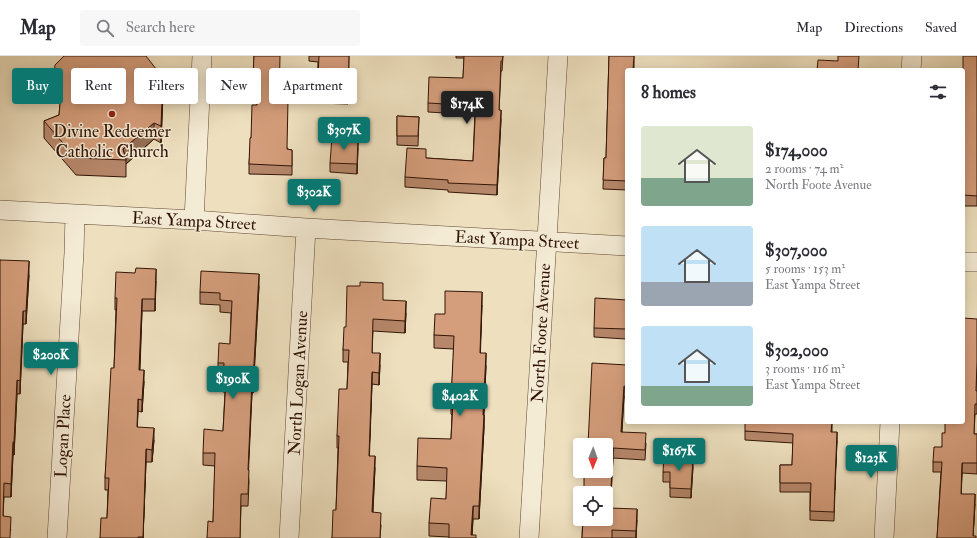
<!DOCTYPE html>
<meta charset="utf-8">
<style>
body{margin:0;font-family:"IM FELL Double Pica",serif;background:#f7f7f7;color:#2b2b33;height:100vh;display:flex;flex-direction:column;font-size:15px;white-space:nowrap}
*{box-sizing:border-box;margin:0}
p{font-size:13px;color:#7c7c81}
.icon{flex:none;width:22px;height:22px;fill:none;stroke:currentColor;stroke-width:2;stroke-linecap:round;stroke-linejoin:round}
.map{position:relative;flex:1;overflow:hidden}
.drawer{position:absolute;left:625px;top:12px;width:340px;height:356px;display:flex;flex-direction:column;background:#fff;border-radius:4px;box-shadow:0 2px 10px #0003}
.drawer>*{flex:none}
.hud{position:absolute;left:12px;top:12px;width:380px;height:36px;display:flex;gap:8px}
.needle{width:26px;rotate:181deg}
.fabs{position:absolute;left:573px;top:382px;display:grid;gap:8px}
.fabs a{display:grid;place-items:center;width:40px;height:40px;border-radius:4px;background:#fff;box-shadow:0 2px 10px #0003;font-size:20px}
.price{position:absolute;translate:-50% -34px;padding:0 9px;border-radius:4px;background:#0f766e;color:#fff;font-size:13px;line-height:26px;filter:drop-shadow(0 1px 2px #0008)}
.price::after{content:'';position:absolute;left:50%;top:24px;width:12px;height:9px;margin-left:-6px;background:inherit;clip-path:polygon(0 0,100% 0,50% 100%)}
.price.selected{background:#222;color:#fff}
ul{padding:0;list-style:none}
li{display:flex;align-items:center;gap:12px;height:100px;padding:0 16px}
li span{display:grid;place-items:center;flex:none;width:112px;height:80px;border-radius:4px;color:#555}
li>.icon{margin-inline-start:auto}
span .icon{width:48px;height:48px;fill:#fffc;stroke-width:1}
li b{font-size:17px}
h2{display:flex;justify-content:space-between;align-items:center;height:48px;padding:0 16px;font-size:17px}
.tag{padding:0 14px;border-radius:4px;background:#fff;box-shadow:0 2px 10px #0003;font-size:14px;line-height:36px}
.tag.selected{background:#0f766e;color:#fff}
header{display:flex;align-items:center;gap:24px;box-sizing:border-box;height:56px;padding:0 20px;background:#fff;border-bottom:1px solid #e1e1e2}
header strong{font-size:19px}
nav{display:flex;gap:22px;margin-inline-start:auto;font-size:14px}
.search{width:280px;height:36px;background:#f7f7f7;display:flex;align-items:center;gap:10px;box-sizing:border-box;padding:0 14px;border-radius:4px;color:#7c7c81;font-size:15px}
.map>svg:first-child{display:block}
</style>
<header>
<strong>Map</strong>
<div class="search"><svg class="icon" aria-label="search" viewBox="0 0 24 24"><circle cx="10" cy="10" r="6"/><path d="M15 15l6 6"/></svg>Search here</div>
<nav><a>Map</a><a>Directions</a><a>Saved</a></nav>
</header>
<div class="map">
<svg width="977" height="482" viewBox="0 0 977 482">
<rect width="100%" height="100%" fill="#eee0bf"/>
<filter id="stains"><feTurbulence type="fractalNoise" baseFrequency=".005" numOctaves="4"/><feColorMatrix values="0 0 0 0 .2 0 0 0 0 .09 0 0 0 0 .02 0 0 0 .5 -.17"/></filter>
<radialGradient id="worn" r=".72"><stop offset=".6" stop-color="#630" stop-opacity="0"/><stop offset="1" stop-color="#630" stop-opacity=".3"/></radialGradient>
<g fill="none" stroke-linecap="round" stroke-linejoin="round">
<!-- minor casing -->
<g stroke="#614734" stroke-width="20">
<path id="minor" d="M911,14L912,0
M0,154L75,158L194,164L306,172L627,190
M194,164L202,0
M963,206H977
M57,482L74,197L75,158
M289,482L306,172
M529,482L558,0
M884,482L890,366"/>
</g>
<!-- minor -->
<use href="#minor" stroke="#f4ebd5" stroke-width="19"/>
</g>
<!-- wall -->
<path fill="#b6876a" stroke="#321406" d="M254,0L279,44L287,93L292,94V119L249,118V108L251,82L257,49V28H253Z
M309,0H349L348,48L317,47L318,6L309,5Z
M456,0H503L502,15H501L499,54L501,64L497,139L448,136V134L405,131V121L426,102L473,105L475,54L445,52V57L428,56V47L463,22L464,2H456Z
M609,0H634V14H627V134L603,133L604,102H606Z
M977,0V150H963V14Z
M54,18L163,38L161,87L154,83L126,108V121L76,119L44,82V65L59,59L61,39L54,35Z
M397,60L419,61L418,90L397,89Z
M358,92L357,118L330,116V107Z
M0,204L29,219L26,268H23L20,338H17L14,399H13L11,441H4L3,460L11,474L0,482Z
M156,225L155,255H142L140,314L144,326L142,356L138,355L137,371L154,384L152,406H146L143,482H100L107,462L108,434H105V422L114,312L116,254H115V242Z
M259,230L253,337H252L248,414L249,426L248,450H241L240,482H207L213,466L215,410L203,409V397L223,375L225,336H223L224,319H218V307L230,288L231,257L220,256V249L200,248V236Z
M383,244L406,257L405,277L373,275L372,297L380,309L379,329L372,328L369,400L375,412L373,456L381,469L380,482H332L336,454L338,392H337V380L347,333L348,306H343V294L346,271Z
M627,244L626,283L594,281V272Z
M482,249L480,297L486,310L484,359V372L479,463H473L472,479L449,481L429,480V467L446,443L447,425L417,424V410L451,383L452,359L451,358V345L454,293L434,292V279L445,258Z
M977,263V316L976,335H977V358H975L974,378H977V418L962,417L961,438L975,448L973,480L937,482L941,416H933V406L942,391L945,377Z
M627,309V341H624L622,376L646,387L645,404L613,402L610,452L637,464L636,482H582L584,437Z
M832,366V376L837,385L835,425V434L834,465L810,464V436H780V409H792L793,387L745,384V375Z
M693,411L691,442L670,441V426H663V416Z"/>
<!-- shaded-wall -->
<path fill="#946e56" stroke="#321406" d="M163,22V38L161,87V70Z
M501,54V64L497,139V129Z
M154,67V83L126,108V104L123,93Z
M358,83V92L357,118V108Z
M29,205V219L26,268V255Z
M156,213V225L155,255V243Z
M259,218V230L253,337V325Z
M482,236V249L480,310V297Z
M142,243V255L139,326V314Z
M406,245V257L405,277V265Z
M23,255V268L20,338V325Z
M380,297V309L379,329V317Z
M486,297V310L483,372V359Z
M144,314V326L142,356V344Z
M372,316V328L369,412V400Z
M17,324V338L14,399V386Z
M252,325V337L248,426V414Z
M624,330V341L621,386V376Z
M138,343V355L137,383V371Z
M484,359V372L479,463V450Z
M154,372V384L152,406V394Z
M837,376V385L835,434V425Z
M13,386V399L11,441V428Z
M613,392V402L610,462V452Z
M146,393V406L143,482V481Z
M375,400V412L372,468V456Z
M693,402V411L691,442V433Z
M962,407V417L961,448V438Z
M975,438V448L973,482Z
M473,450V463L472,482H471Z
M637,453V464L636,482V475Z"/>
<!-- building -->
<path fill="#d49d7b" stroke="#321406" d="M64,0H146L163,22L161,70L154,67L123,93L126,104L76,102L44,65L59,59L62,24L54,18L55,9Z
M254,0H280L279,44H288L287,93L292,94V110L249,108L250,82H251L252,49H257L258,19H253Z
M319,0H349L348,39L317,37Z
M464,0H503L502,5H501L499,54H501L497,129L448,127V124L405,121L407,92L426,93V102L473,105L476,44L445,43V48L428,47L429,21L463,22Z
M609,0H634L633,14H627V125L603,124L604,102H606Z
M838,0H859L858,14H817L818,4L838,5Z
M963,0H977V140L963,139Z
M397,60L419,61L418,80H397Z
M332,81L358,83L357,108L330,107Z
M0,204L29,205L26,255H23L20,325L17,324L14,386H13L11,428L4,427L3,460L11,461L10,482H0Z
M136,212L156,213L155,243H142L139,314H144L142,344L138,343L137,371L154,372L152,394L146,393L143,481H138V482H100L101,462H107L109,422H105L111,312H114L117,242H115L116,216L135,217Z
M201,215L259,218L253,325H252L248,414H249L248,438H241L240,482H207L208,465L213,466L215,397H203L204,373L223,375L226,324H223L224,307H218L219,287L230,288L232,245L220,244V237L200,236Z
M360,226L383,227V244L406,245L405,265L373,263L372,297H380L379,317L372,316L369,400H375L372,456L381,457L380,482H332L333,454H336L339,380H337L339,333H347L349,294H343L344,271H346L347,230H360Z
M445,235L482,236L480,297H486L483,359H484L479,450H473L471,479H476V482H449V468L429,467L431,442L446,443L447,412L417,410L418,382L451,383L453,345H451L454,280L434,279L435,258H445Z
M595,242L627,244L626,273L594,272Z
M963,262L977,263V306L976,335H977V348H975L974,378H977V407H962L961,438H975L973,480H976V482H937L942,406H933L934,391H942V377H945V366H963Z
M592,307L627,309V331L624,330L621,376L646,377L645,394L613,392L610,452L637,453L636,475L612,474V482H582L583,463H606V437H584V415H606V389H588Z
M745,366H832L831,376H837L835,425L834,456L810,455L811,427H780V409H792L793,378L745,375Z
M664,400L693,402L691,433L670,432V416H663Z"/>
<!-- markers -->
<circle fill="#8f2418" stroke="#f4ebd5" stroke-width="1.5" cx="112" cy="58" r="4"/>
<g text-anchor="middle" dominant-baseline="central" stroke-width="3" stroke-linejoin="round" paint-order="stroke">
<!-- poi labels -->
<g font-size="17" fill="#321406" stroke="#f4ebd5">
<text x="112" y="75">Divine Redeemer<tspan x="112" dy="20">Catholic Church</tspan></text>
</g>
<!-- street labels -->
<g font-size="17" fill="#321406" stroke="#f4ebd5">
<text transform="translate(194 165) rotate(3)">East Yampa Street</text>
<text transform="translate(517 184) rotate(3)">East Yampa Street</text>
<text transform="translate(541 277) rotate(-87)">North Foote Avenue</text>
<text transform="translate(298 327) rotate(-87)">North Logan Avenue</text>
<text transform="translate(63 380) rotate(-87)">Logan Place</text>
</g>
</g>
<rect width="100%" height="100%" filter="url(#stains)"/>
<rect width="100%" height="100%" fill="url(#worn)"/>
</svg>
<div class="fabs">
<a><svg class="needle" viewBox="-14 -14 28 28"><path d="M0-13l5 13h-10z" fill="#e53935"/><path d="M0 13l5-13h-10z" fill="#7c7c81"/></svg></a>
<a><svg class="icon" aria-label="locate" viewBox="0 0 24 24"><circle cx="12" cy="12" r="6"/><path d="M12 2v4M12 18v4M2 12h4M18 12h4"/></svg></a>
</div>
<b class="price selected" style="left:467px;top:69px">$174K</b>
<b class="price" style="left:344px;top:95px">$307K</b>
<b class="price" style="left:314px;top:157px">$302K</b>
<b class="price" style="left:51px;top:320px">$200K</b>
<b class="price" style="left:233px;top:344px">$190K</b>
<b class="price" style="left:460px;top:361px">$402K</b>
<b class="price" style="left:679px;top:416px">$167K</b>
<b class="price" style="left:871px;top:423px">$123K</b>
<div class="hud">
<a class="tag selected">Buy</a>
<a class="tag">Rent</a>
<a class="tag">Filters</a>
<a class="tag">New</a>
<a class="tag">Apartment</a>
</div>
<section class="drawer">
<h2>8 homes<svg class="icon" aria-label="filters" viewBox="0 0 24 24"><path d="M4 7h16M4 17h16"/><circle cx="9" cy="7" r="2"/><circle cx="15" cy="17" r="2"/></svg></h2>
<ul>
<li><span style="background:linear-gradient(#dfe7d0 65%,#7fa58c 0)"><svg class="icon" aria-label="home" viewBox="0 0 24 24"><path d="M3 11l9-7 9 7M6 9v11h12V9"/></svg></span><div><b>$174,000</b><p>2 rooms · 74 m²</p><p>North Foote Avenue</p></div></li>
<li><span style="background:linear-gradient(#bfe0f5 70%,#9aa5b1 0)"><svg class="icon" aria-label="home" viewBox="0 0 24 24"><path d="M3 11l9-7 9 7M6 9v11h12V9"/></svg></span><div><b>$307,000</b><p>5 rooms · 153 m²</p><p>East Yampa Street</p></div></li>
<li><span style="background:linear-gradient(#bfe0f5 75%,#7fa58c 0)"><svg class="icon" aria-label="home" viewBox="0 0 24 24"><path d="M3 11l9-7 9 7M6 9v11h12V9"/></svg></span><div><b>$302,000</b><p>3 rooms · 116 m²</p><p>East Yampa Street</p></div></li>
</ul>
</section>
</div>
